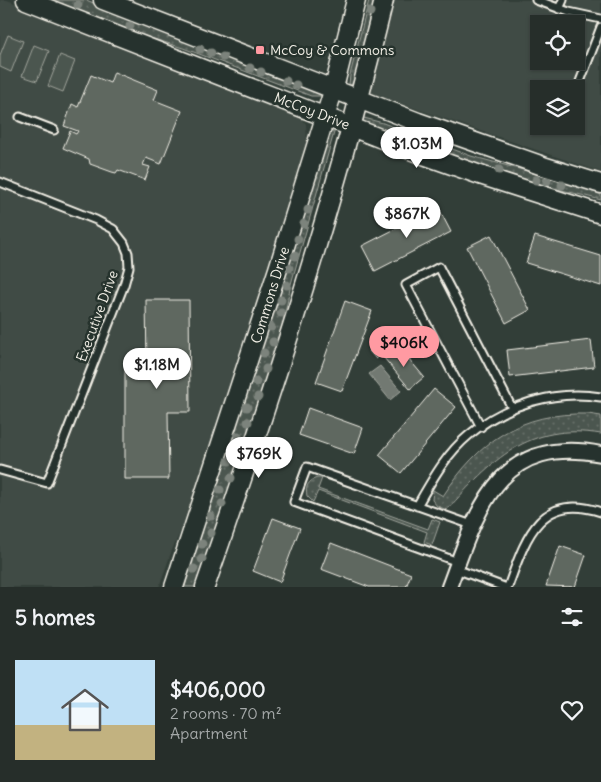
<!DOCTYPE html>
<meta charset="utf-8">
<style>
body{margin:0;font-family:Delius,sans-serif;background:#2e3632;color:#f1f3f6;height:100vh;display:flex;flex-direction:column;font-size:19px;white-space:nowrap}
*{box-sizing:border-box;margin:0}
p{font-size:16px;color:#a4a8a8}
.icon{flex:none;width:28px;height:28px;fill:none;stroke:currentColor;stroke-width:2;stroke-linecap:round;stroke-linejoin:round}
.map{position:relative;height:587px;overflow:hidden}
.drawer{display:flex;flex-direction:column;background:#262e2a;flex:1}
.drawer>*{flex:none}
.controls{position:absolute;left:530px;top:15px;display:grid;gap:10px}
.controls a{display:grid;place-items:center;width:55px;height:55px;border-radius:0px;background:#262e2a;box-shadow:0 1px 4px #0004,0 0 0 1px #424a47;font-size:25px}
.price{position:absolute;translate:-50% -42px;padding:0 11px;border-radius:18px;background:#fff;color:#222;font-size:16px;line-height:32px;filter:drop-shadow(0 1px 2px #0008)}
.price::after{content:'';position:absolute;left:50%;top:30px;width:15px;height:11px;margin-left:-8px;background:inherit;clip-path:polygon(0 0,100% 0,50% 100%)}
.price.active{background:#ff9aa2;color:#111}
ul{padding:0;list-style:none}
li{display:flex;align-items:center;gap:15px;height:125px;padding:0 15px}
li span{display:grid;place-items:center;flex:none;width:140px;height:100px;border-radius:0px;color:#555}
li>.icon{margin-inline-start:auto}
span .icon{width:60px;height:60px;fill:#fffc;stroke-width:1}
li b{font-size:21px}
h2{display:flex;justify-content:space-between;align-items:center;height:60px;padding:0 15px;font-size:21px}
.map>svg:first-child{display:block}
</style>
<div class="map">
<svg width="601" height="587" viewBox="0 0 601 587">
<defs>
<pattern id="grass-dots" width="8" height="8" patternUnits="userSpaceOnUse" patternTransform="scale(1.25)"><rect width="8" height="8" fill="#4c564f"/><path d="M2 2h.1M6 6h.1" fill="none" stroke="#666f68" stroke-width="1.8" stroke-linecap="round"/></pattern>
</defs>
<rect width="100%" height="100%" fill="#323e38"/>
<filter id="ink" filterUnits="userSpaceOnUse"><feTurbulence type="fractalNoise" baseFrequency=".02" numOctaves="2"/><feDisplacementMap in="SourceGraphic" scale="10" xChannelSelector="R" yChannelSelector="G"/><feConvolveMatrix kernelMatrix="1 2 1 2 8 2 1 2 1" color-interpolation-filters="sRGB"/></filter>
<g filter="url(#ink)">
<!-- built -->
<path fill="#404b44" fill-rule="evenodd" d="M0,0H7L290,110L300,116L306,124L307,142L260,298L191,509L172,550L159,587H0Z
M395,0H601V172L370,93ZM539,24H576V61H539ZM539,89H576V126H539Z"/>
<!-- grass -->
<path fill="url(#grass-dots)" stroke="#a0a49c" d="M44,0H86L317,90L322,96H311L183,48L109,25Z
M369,0H378L360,72L351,85L349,84L350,75Z
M364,118L383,123L471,156L601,191V200L491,172L366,124L362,121Z
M335,129L291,284L281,333L199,587H185L193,555L325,138Z
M588,414L601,416V434C528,422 492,460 447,510L437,506L432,500L433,490L443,496C479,441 520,412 588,414Z
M317,478H322L318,489L428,529L432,519L440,522L432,545L424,542L427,532L318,491L313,502L307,496C305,487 308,481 317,478Z"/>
<!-- park -->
<path fill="#4c564f" stroke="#a0a49c" d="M8,35L23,41L11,72L0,67V55Z
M34,45L49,51L37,81L22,76Z
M60,55L75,61L63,92L48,86Z"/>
<!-- water -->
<path fill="#727972" stroke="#a6a9a1" d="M380,366L401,391L390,400L369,374Z"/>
<!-- building -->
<path fill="#5f6861" stroke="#f4f1e8" d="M114,72L158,90L154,100L182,111L161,164L146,158L143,165L150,167L145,180L118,170L116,173L112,172L90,164L89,159L63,148L70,131L76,134L78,131L64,126L72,104L78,107L91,75L110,83Z
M438,207L451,232L375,271L362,246Z
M491,235L530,310L506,323L467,247Z
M535,236L601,256V286L526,263Z
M146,300H189L190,412H168L169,479H125V366H147Z
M345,301L372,311L342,391L316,382Z
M591,340L594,367L510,377L507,350Z
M375,346L381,355L376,359L369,351Z
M398,346L424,377L410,389L384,358Z
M434,389L456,407L401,473L379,455Z
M308,408L363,428L354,454L299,435Z
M273,518L300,528L280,582L253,571Z
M331,543L411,574L406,587H369L321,569Z
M560,546L586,555L575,587L546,586Z"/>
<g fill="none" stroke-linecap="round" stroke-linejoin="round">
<!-- service casing -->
<g stroke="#f4f1e8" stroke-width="11">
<path id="service" d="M536,0L569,12L601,19
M559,9L563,0
M576,92L601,27
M20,117L54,130
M0,182L96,220L113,229L124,243L128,253L129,267L124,285L47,483L0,470
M481,427L406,285L439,267L512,408
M417,506C432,480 446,454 469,435C504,405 555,389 601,397
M458,562L294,502L307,467L472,525
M456,569L504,587
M508,587C525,540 539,491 601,512"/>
</g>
<!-- minor casing -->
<g stroke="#f4f1e8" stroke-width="18">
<path id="minor" d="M449,587C478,509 498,434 601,454"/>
</g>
<!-- tertiary casing -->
<g stroke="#f4f1e8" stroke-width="21">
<path id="tertiary" d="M26,0L418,153L483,176L601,214
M103,0L418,122L543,166L601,184
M174,587L278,269L334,88L356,0
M205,587C272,394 336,198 384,0"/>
</g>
<!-- service -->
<use href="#service" stroke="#26332d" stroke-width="7"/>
<!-- minor -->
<use href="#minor" stroke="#26332d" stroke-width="14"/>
<!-- tertiary -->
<use href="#tertiary" stroke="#26332d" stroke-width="18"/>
</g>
<!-- trees -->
<g fill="#7c837b">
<circle cx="78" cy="5" r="4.5"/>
<circle cx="370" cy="12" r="4.5"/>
<circle cx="130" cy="26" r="4.5"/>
<circle cx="200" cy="49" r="4.5"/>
<circle cx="211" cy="53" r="4.5"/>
<circle cx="223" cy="57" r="4.5"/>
<circle cx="250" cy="68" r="4.5"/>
<circle cx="261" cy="72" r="4.5"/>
<circle cx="286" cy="81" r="4.5"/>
<circle cx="296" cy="85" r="4.5"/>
<circle cx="403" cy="135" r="4.5"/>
<circle cx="444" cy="151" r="4.5"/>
<circle cx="499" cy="170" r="4.5"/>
<circle cx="536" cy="180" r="4.5"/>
<circle cx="547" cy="181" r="4.5"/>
<circle cx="562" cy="185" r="4.5"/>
<circle cx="308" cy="210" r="4.5"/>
<circle cx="304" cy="224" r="4.5"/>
<circle cx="298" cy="239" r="4.5"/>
<circle cx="295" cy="256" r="4.5"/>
<circle cx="289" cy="268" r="4.5"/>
<circle cx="287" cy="285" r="4.5"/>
<circle cx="281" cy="300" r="4.5"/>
<circle cx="281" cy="313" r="4.5"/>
<circle cx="271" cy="327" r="4.5"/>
<circle cx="273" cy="342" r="4.5"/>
<circle cx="264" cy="353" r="4.5"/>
<circle cx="266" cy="369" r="4.5"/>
<circle cx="256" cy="382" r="4.5"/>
<circle cx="258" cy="397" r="4.5"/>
<circle cx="247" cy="407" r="4.5"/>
<circle cx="248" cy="422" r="4.5"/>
<circle cx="238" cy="436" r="4.5"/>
<circle cx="238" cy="451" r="4.5"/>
<circle cx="229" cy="461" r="4.5"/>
<circle cx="231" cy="478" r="4.5"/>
<circle cx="220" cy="490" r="4.5"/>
<circle cx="222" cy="504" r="4.5"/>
<circle cx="211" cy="516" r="4.5"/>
<circle cx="211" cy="533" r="4.5"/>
<circle cx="202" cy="544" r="4.5"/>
<circle cx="202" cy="559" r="4.5"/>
<circle cx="194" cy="569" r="4.5"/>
</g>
</g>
<!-- markers -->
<rect fill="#ff9aa2" stroke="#26332d" stroke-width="2" x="255" y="45" width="10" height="10" rx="2.5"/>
<g text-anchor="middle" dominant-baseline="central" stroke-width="5" stroke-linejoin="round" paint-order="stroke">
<!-- poi labels -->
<g font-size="14" fill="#f4f1e8" stroke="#26332d" text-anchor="start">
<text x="270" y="50">McCoy &amp; Commons</text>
</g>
<!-- street labels -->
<g font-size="14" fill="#f4f1e8" stroke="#26332d">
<text transform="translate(312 111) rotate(21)">McCoy Drive</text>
<text transform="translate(270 295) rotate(-73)">Commons Drive</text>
<text transform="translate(97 316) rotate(-70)">Executive Drive</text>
</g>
</g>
</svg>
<div class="controls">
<a><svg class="icon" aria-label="locate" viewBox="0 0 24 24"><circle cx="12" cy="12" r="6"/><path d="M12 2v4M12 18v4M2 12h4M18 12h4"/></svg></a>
<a><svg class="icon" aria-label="layers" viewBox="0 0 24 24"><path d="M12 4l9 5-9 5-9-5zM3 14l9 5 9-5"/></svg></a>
</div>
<b class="price" style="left:417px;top:169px">$1.03M</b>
<b class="price" style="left:407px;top:239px">$867K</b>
<b class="price active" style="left:404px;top:368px">$406K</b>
<b class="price" style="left:157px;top:390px">$1.18M</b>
<b class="price" style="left:259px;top:479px">$769K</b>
</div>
<section class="drawer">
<h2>5 homes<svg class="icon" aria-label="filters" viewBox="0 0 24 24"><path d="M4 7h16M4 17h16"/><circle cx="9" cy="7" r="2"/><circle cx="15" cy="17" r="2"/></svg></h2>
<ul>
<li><span style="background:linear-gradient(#bfe0f5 65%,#c2b280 0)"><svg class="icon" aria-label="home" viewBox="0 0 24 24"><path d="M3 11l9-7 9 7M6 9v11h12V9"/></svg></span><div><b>$406,000</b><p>2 rooms · 70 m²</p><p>Apartment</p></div><svg class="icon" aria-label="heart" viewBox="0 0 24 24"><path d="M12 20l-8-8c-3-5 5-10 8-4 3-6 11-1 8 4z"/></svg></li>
</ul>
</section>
